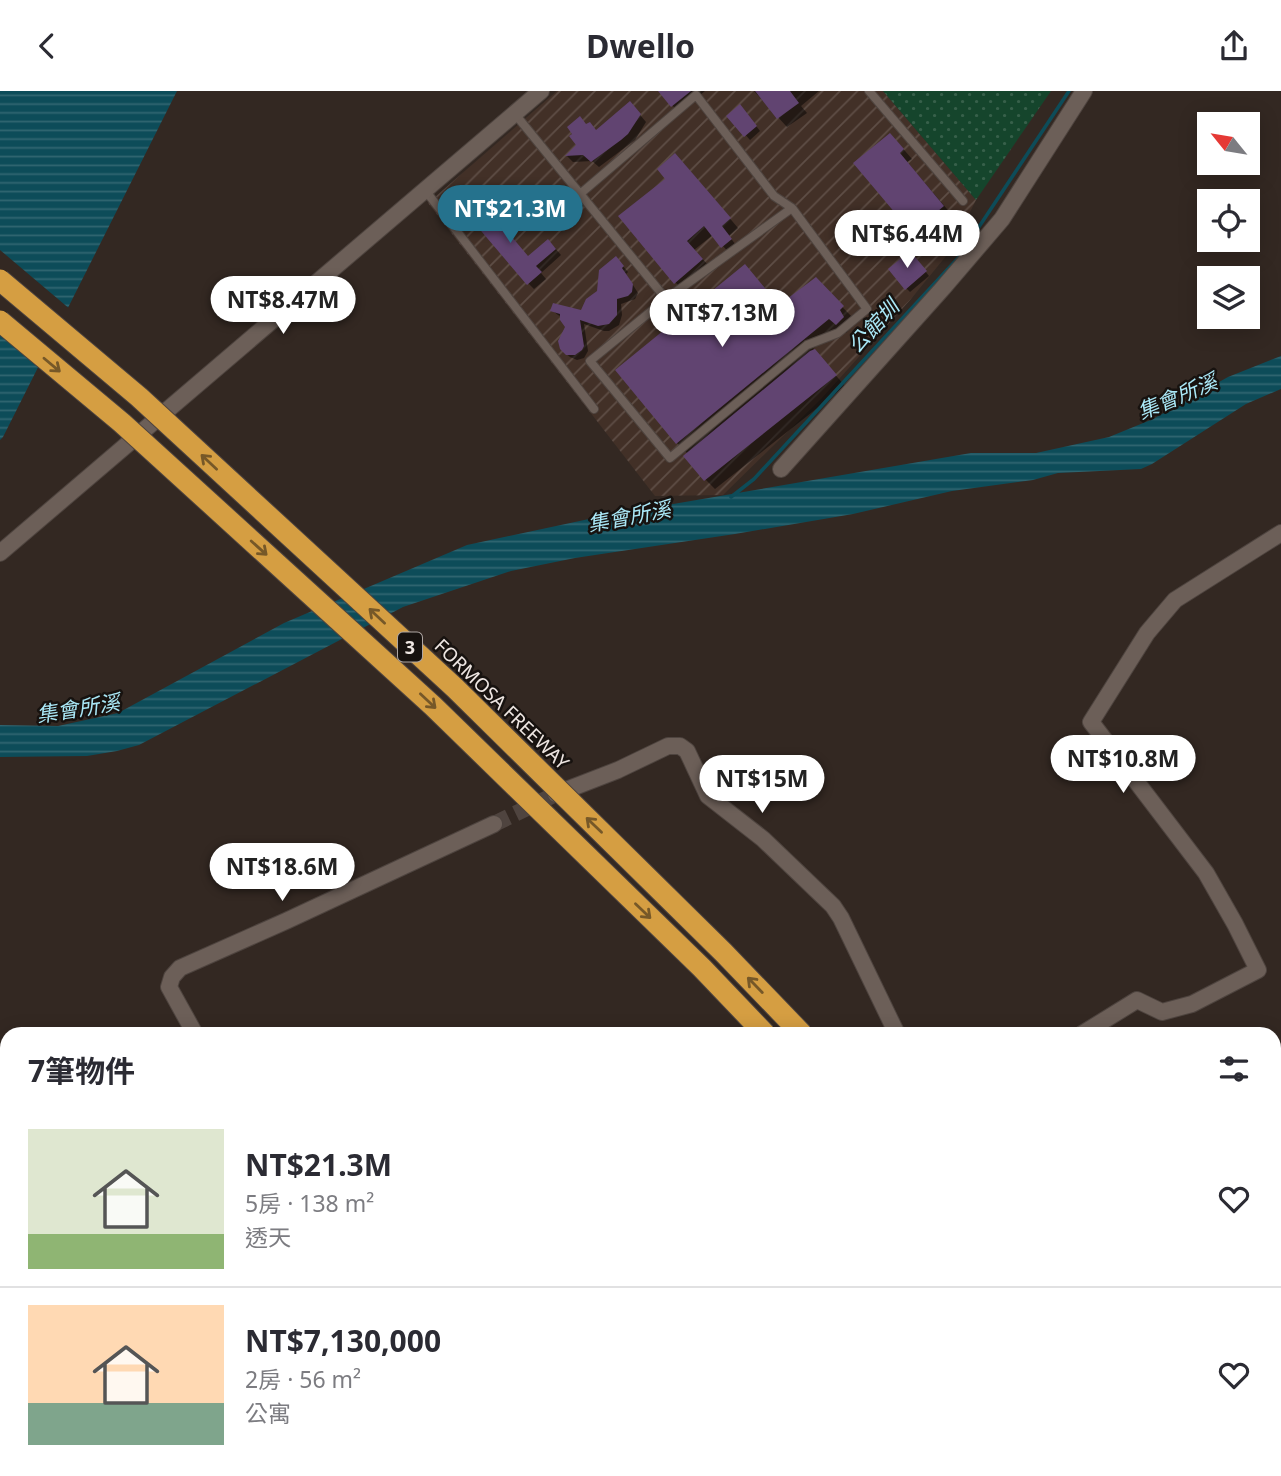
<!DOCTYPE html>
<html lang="zh-TW">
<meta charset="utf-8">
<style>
body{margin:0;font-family:"Noto Sans","Noto Sans TC",sans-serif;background:#f2f2f3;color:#2b2b33;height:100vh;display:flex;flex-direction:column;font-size:26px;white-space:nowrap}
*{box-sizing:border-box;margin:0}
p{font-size:23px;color:#7c7c81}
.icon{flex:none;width:38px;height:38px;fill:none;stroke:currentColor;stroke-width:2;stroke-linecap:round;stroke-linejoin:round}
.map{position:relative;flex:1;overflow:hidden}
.details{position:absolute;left:0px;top:936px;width:1281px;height:450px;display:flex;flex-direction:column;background:#fff;border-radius:21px 21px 0 0;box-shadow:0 4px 18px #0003}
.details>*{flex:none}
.needle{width:46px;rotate:300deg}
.buttons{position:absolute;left:1197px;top:21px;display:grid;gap:14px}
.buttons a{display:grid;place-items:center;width:63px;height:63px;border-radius:0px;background:#fff;box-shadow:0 4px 18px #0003;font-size:35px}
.price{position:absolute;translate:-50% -60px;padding:0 16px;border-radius:24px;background:#fff;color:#222;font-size:23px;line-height:46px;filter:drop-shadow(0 2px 4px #0008)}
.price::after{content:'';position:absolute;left:50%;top:42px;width:21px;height:16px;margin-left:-10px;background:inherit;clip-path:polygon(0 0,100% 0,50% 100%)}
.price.active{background:#25728d;color:#fff}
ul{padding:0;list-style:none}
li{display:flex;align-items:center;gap:21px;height:175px;padding:0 28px}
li+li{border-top:2px solid #e1e1e2}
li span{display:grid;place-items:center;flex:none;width:196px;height:140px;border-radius:0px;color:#555}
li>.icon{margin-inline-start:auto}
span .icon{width:84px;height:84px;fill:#fffc;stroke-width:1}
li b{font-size:30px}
h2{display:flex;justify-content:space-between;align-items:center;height:84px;padding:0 28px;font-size:30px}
header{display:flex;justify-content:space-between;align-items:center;height:91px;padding:0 28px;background:#fff;font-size:32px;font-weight:700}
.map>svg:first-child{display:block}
</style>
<header><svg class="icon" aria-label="back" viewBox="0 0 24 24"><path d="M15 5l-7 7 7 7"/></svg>Dwello<svg class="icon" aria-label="share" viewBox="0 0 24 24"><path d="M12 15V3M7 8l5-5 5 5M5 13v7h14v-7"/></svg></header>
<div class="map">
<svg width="1281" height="1385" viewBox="0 0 1281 1385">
<defs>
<pattern id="industrial-furrows" width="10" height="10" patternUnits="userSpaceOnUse" patternTransform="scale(1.75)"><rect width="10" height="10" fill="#423027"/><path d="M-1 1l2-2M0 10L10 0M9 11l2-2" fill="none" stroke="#5e4e46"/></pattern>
<pattern id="green-dots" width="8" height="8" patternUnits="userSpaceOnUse" patternTransform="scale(1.75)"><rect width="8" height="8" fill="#15452c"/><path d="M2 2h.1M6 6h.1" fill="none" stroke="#37604a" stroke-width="1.8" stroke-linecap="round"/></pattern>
<pattern id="forest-firs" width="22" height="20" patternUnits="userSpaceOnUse" patternTransform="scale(1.75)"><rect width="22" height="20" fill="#2a6243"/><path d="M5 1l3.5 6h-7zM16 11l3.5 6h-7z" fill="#49785e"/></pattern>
<pattern id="water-rules" width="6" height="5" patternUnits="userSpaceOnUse" patternTransform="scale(1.75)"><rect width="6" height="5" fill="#0d4c59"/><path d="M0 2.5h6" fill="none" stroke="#316671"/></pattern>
</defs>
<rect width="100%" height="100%" fill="#332822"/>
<!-- industrial -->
<path fill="url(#industrial-furrows)" d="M557,0H883L976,109L951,159L910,209L821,308L723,404L655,405L428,112Z"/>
<!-- green -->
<path fill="url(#green-dots)" d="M883,0H1051L976,109Z"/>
<!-- forest -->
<path fill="url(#forest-firs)" d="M1274,1238H1281V1385H1273L1266,1379H1274Z
M1075,1379H1142L1148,1385H1069Z"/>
<!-- water -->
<path fill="url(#water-rules)" d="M0,0H177L3,346L0,349Z
M1281,265V298L1246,313L1152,373L1141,378L1058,382L1033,389L952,400L853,423L735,443L575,467L511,480L403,516L139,654L117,660L87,665L0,666V634L58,635L118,622L284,532L467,454L603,425L971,362H1036L1109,346L1153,328L1228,286Z
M0,1304L7,1319V1379H26L9,1385H0Z"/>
<!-- pier -->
<path fill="#332822" d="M0,159L71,219L42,277L0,242Z"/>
<!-- shadow -->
<path fill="#0007" d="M660,0H705L679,22Z
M754,0H819L801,15L807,22L787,36Z
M636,19L646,31L635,49L599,76L592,70L573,71L567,65L579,54L587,35L597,41Z
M744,19L760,40L750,49L729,25Z
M899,53L912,68L907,71L952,124L922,149L855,72Z
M684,73L738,137L729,145L739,158L731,164L713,144L694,159L711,177L684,200L675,191Z
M500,138L529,167L554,156L561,164L541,182L546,188L534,198L528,192Z
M914,166L929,185L910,201L906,197Z
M621,173L628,181L626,183L638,202L635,208L621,213L622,224L619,234L609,240H604L584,233L588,260L584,267L577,269L570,266L564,261L567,237L562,226L558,224L552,219L582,221Z
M816,189L852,226L848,229L852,236L846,242L839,236L813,258L845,295L715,398L706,389L688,363L677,352L617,279L779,215Z"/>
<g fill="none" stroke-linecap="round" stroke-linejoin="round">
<!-- stream -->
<path stroke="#0d4c59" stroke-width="3.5" d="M731,406L754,388L959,166L1069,0
M0,1181L7,1178"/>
</g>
<!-- building -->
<path fill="#614471" d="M658,0H691L671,16Z
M755,0H790L799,12L777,28Z
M630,10L641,23L628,43L621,49L591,71L583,64L565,65L576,54L569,45L572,43L567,36L580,25L586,33L590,31L596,39Z
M740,13L757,35L744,46L726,25Z
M890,42L904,58L900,62L944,115L912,142L853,72Z
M675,62L731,127L722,135L732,148L721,157L704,135L687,150L703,168L674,193L618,125L665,88L657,78Z
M478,110L500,136L502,134L528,165L548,148L556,158L536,175L542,181L527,194L465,121Z
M910,160L927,180L905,199L888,178Z
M616,165L624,175L622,177L633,193L632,201L628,205L617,208V224L609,233L598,235L580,229L584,255L582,259L575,264H566L560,258L558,250L565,236L560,229V223L550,220L553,212L581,219L586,208L597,200L599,179Z
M745,173L779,214L816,186L844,215L840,219L844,226L836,234L829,228L676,353L615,279Z
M815,258L837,284L704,390L683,365L810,260Z"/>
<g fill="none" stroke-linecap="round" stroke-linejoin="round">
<!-- minor-tunnel -->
<path stroke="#4f443f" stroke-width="16" stroke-dasharray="16 8" stroke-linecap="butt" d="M494,733L556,703"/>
<!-- service casing -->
<g stroke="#4e443f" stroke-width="10">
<path id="service" d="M869,0L963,110
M515,23L666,208
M425,99L594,318
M580,103L696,4L774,105L792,117L867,218L838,242L807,254L670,367L590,270L666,208L792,117
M1274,1223L1281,1222
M148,1379L153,1385
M1021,1385L1028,1379"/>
</g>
<!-- minor casing -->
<g stroke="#4e443f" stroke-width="18">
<path id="minor" d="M781,378L943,197L1002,128L1084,0
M0,462L541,0
M556,703L618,679L668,655H680L687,660L708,705L763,748L833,815L841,827L897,943
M195,943L169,896L172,886L180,877L286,830L494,733
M1082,943L1137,909L1162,921L1192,913L1258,879L1235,833L1206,782L1091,631L1147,542L1175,509L1281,442
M0,1202L7,1199"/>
</g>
<!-- motorway casing -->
<g stroke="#4e443f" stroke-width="23">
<path id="motorway" d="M1204,1379L1211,1385
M1246,1379L1251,1385"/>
</g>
<!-- service -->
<use href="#service" stroke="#6c5f58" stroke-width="8"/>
<!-- minor -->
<use href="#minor" stroke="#6c5f58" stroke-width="16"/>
<!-- motorway -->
<use href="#motorway" stroke="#d59e42" stroke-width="21"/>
<!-- motorway-bridge casing -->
<g stroke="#4e443f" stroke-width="23" stroke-linecap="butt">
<path id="motorway-bridge" d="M0,189L139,306L455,597L724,862L802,943
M0,230L122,332L433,615L702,877L765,943"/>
</g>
<!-- motorway-bridge -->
<use href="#motorway-bridge" stroke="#d59e42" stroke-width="21"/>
</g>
<!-- one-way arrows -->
<defs><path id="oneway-shaft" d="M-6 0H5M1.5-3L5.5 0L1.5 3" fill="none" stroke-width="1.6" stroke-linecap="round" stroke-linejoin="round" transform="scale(1.75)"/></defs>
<g stroke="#765828">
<use href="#oneway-shaft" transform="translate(52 274) rotate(40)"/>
<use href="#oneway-shaft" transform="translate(209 371) rotate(-137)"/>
<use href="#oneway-shaft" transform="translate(259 457) rotate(42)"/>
<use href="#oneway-shaft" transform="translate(377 525) rotate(-137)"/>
<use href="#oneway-shaft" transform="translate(428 610) rotate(43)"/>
<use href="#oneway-shaft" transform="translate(594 734) rotate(-136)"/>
<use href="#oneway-shaft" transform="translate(643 820) rotate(44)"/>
<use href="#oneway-shaft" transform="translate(755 894) rotate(-134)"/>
</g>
<g text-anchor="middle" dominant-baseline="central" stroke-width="5" stroke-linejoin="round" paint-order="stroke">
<!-- shield labels -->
<rect fill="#17120f" stroke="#aea6a3" stroke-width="2" x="398" y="541.5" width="24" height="29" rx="5"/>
<g font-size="18" font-weight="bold" fill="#eee6e2">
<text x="410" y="556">3</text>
</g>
<!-- street labels -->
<g font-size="19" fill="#eee6e2" stroke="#17120f">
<text transform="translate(502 613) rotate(44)">FORMOSA FREEWAY</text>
</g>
<!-- water labels -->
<g font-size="21" font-style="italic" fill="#aae8f7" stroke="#17120f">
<text transform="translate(873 235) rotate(-47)">公館圳</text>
<text transform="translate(1177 305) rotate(-23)">集會所溪</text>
<text transform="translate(629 425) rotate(-11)">集會所溪</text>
<text transform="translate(78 617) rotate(-9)">集會所溪</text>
</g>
</g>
</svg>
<div class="buttons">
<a><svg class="needle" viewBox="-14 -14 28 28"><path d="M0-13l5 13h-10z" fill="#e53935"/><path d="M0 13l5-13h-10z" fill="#7c7c81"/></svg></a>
<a><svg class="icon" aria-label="locate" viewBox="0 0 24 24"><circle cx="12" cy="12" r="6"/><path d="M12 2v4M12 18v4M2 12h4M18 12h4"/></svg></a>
<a><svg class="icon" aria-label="layers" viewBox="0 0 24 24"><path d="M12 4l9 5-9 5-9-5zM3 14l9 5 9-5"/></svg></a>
</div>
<b class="price active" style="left:510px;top:154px">NT$21.3M</b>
<b class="price" style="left:907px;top:179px">NT$6.44M</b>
<b class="price" style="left:283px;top:245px">NT$8.47M</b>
<b class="price" style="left:722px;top:258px">NT$7.13M</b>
<b class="price" style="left:1123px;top:704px">NT$10.8M</b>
<b class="price" style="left:762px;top:724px">NT$15M</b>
<b class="price" style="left:282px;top:812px">NT$18.6M</b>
<section class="details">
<h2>7筆物件<svg class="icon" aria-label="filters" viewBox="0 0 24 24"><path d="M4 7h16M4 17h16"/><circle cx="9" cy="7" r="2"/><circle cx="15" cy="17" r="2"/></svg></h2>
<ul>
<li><span style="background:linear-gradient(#dfe7d0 75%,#8fb573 0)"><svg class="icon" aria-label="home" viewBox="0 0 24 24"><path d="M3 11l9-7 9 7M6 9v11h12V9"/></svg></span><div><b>NT$21.3M</b><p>5房 · 138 m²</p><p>透天</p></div><svg class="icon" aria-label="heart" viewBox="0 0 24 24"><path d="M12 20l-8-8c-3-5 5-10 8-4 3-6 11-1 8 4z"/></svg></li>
<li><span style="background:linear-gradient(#ffd9b3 70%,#7fa58c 0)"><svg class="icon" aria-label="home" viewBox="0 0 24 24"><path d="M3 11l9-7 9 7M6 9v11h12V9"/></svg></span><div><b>NT$7,130,000</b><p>2房 · 56 m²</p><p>公寓</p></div><svg class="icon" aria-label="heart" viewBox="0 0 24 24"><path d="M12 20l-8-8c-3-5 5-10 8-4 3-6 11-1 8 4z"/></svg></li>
</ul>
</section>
</div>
